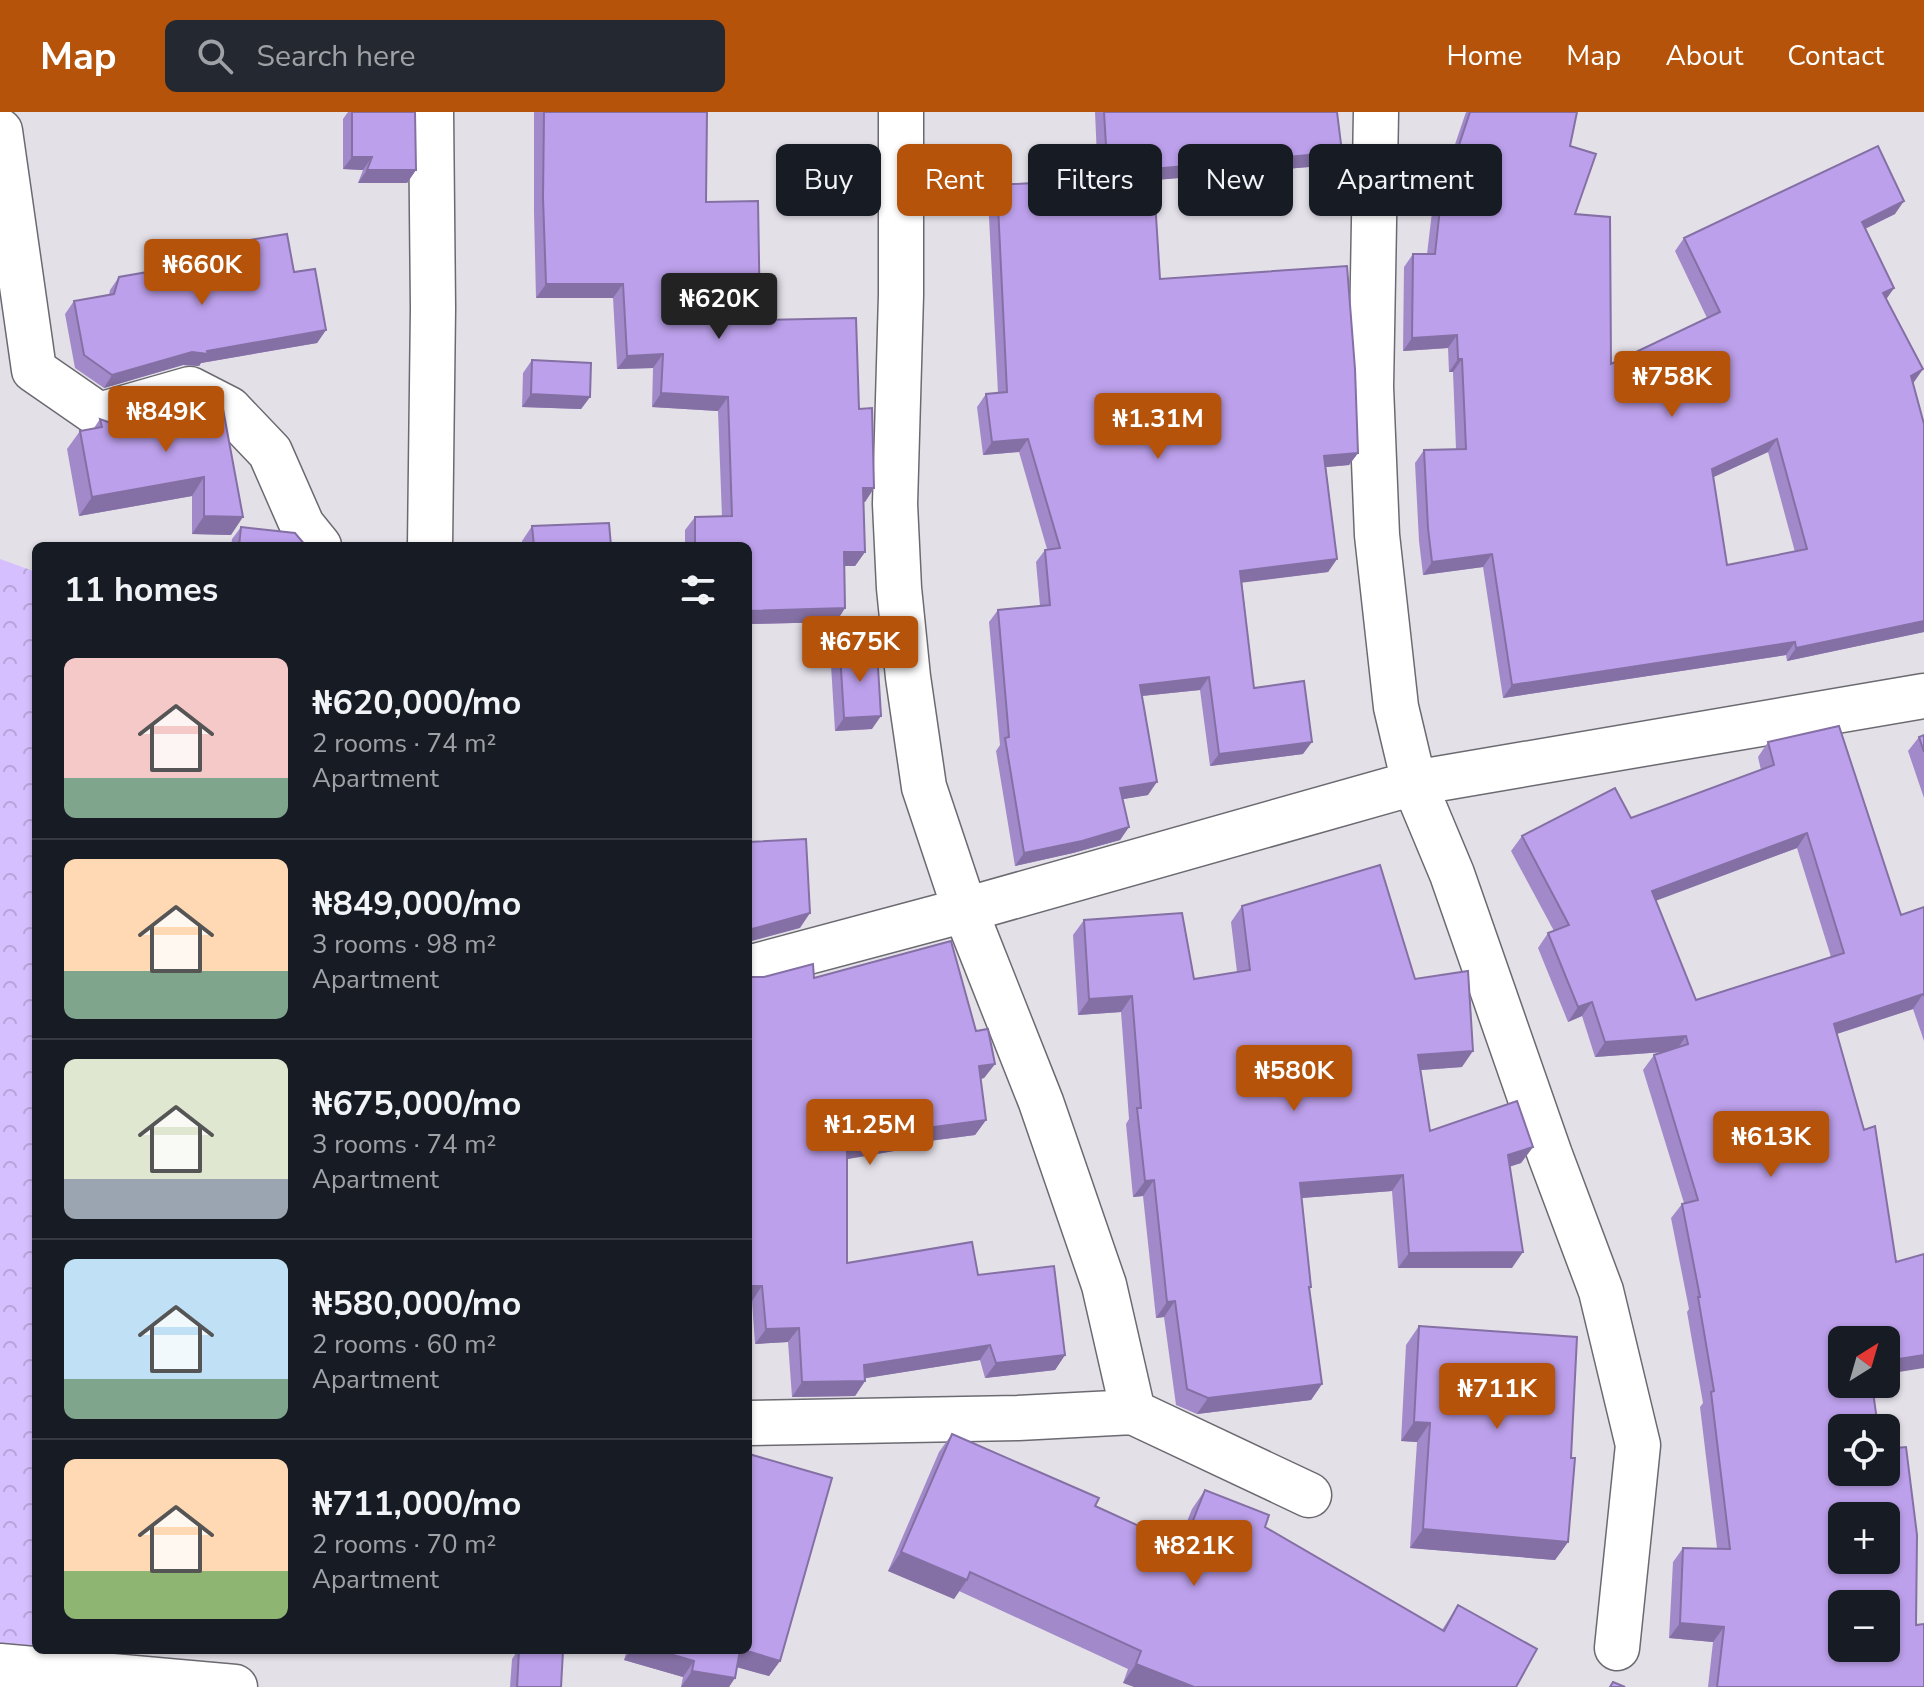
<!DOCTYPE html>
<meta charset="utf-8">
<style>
body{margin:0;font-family:"Nunito Sans",sans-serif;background:#242831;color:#f1f3f6;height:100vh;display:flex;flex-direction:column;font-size:30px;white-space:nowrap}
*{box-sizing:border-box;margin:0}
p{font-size:26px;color:#9ea1a6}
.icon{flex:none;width:44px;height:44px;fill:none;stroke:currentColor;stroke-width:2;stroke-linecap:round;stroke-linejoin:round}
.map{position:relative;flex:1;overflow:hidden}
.sheet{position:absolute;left:32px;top:430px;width:720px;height:1112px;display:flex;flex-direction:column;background:#171b24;border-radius:12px;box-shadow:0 2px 6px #0004}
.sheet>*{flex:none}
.guide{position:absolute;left:776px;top:32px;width:760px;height:72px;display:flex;gap:16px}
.needle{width:52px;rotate:37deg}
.controls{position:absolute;left:1828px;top:1214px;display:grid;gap:16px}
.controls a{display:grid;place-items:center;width:72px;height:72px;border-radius:12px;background:#171b24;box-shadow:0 2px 6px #0004;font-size:40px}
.price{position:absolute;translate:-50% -68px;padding:0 18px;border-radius:8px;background:#b45309;color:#fff;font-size:26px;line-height:52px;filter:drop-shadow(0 2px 4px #0008)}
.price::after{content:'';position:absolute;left:50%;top:48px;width:24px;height:18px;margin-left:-12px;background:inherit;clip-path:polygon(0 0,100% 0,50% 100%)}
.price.active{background:#222;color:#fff}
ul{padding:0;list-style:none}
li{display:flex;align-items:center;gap:24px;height:200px;padding:0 32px}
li+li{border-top:2px solid #363941}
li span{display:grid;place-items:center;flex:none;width:224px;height:160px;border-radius:12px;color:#555}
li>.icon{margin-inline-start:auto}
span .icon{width:96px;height:96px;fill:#fffc;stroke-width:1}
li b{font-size:34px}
h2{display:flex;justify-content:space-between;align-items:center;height:96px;padding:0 32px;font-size:34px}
.tag{padding:0 28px;border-radius:12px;background:#171b24;box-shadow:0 2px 6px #0004;font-size:28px;line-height:72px}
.tag.active{background:#b45309;color:#fff}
header{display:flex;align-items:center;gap:48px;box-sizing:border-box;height:112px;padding:0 40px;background:#b45309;color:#fff}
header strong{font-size:38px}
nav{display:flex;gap:44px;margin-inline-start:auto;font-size:28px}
.search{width:560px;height:72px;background:#242831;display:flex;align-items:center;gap:20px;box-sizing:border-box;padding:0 28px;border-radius:12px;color:#9ea1a6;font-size:30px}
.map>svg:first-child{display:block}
</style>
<header>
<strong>Map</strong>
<div class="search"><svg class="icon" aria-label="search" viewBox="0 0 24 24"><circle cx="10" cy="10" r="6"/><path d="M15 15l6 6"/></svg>Search here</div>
<nav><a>Home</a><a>Map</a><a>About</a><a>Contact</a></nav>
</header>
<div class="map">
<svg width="1924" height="1575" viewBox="0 0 1924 1575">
<defs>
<pattern id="forest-crowns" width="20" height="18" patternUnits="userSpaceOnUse" patternTransform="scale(2)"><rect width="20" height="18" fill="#d6bfff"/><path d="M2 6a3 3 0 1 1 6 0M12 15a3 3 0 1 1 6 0" fill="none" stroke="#b7a4da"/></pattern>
</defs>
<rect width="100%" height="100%" fill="#e3e0e8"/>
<!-- forest -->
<path fill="url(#forest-crowns)" d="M0,447L36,460V1538H113L108,1575H0Z"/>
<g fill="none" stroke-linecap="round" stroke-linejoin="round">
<!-- minor casing -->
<g stroke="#6c6a71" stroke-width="47">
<path id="minor" d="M901,0V183L895,392L899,476L908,565L924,675L965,798L1041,990L1104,1173L1133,1300
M1376,0L1371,275L1377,423L1396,595L1414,671L1452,762L1550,1043L1601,1179L1638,1333L1617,1536
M0,19L34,258L99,303L190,277L229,297L270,340L302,413L319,434
M430,434L433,196L431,0
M748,856L965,798L1414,671L1924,584
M748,1311L1018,1306L1133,1300L1309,1383
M0,1554L235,1575"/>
</g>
<!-- minor -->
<use href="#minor" stroke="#fff" stroke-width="44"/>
</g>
<!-- wall -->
<path fill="#a28aca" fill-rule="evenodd" d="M348,0H415L416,58L407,71H358L363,58L343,57V7Z
M534,0H707L706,90L760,208L859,297L874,376L865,390H863L865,440L855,454H844L845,496L836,510L748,512V434H685V418L695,405H722L718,299L652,295L653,256L617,257L613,186H536L534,100Z
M1095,0H1337L1342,40L1333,53L1154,68L1160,167L1358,341L1349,353L1326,355L1337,447L1328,460L1242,470L1254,576L1303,642L1210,654L1200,578L1142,584L1148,683L1123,687L1129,715L1120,728L1073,741L1015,754L996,639L1000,633L989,510L998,498L1040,494L1036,450L1045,438L1047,437L1019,340L983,343L977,295L986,282L998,281L988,86L997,73L1098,68Z
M1466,0H1577L1570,34L1575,102L1611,252L1707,206L1675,139L1684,126L1895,102L1865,117L1894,176L1886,187L1923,257L1913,271L1924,520L1787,549L1786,543L1503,586L1483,455L1423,463L1419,429L1415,351L1424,338L1456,337L1453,260H1449L1448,236L1403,239L1404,155L1413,142H1427L1432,100ZM1768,340L1795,440L1727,453L1713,365Z
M225,132L294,160L326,218L317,231L201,251L199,254L183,253L104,276L75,256L65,202L74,189L109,183L110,178L119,165L217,148L216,145Z
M532,248L590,285L581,297L522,295L523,261Z
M200,286L231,423L192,422V384L79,404L67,337L80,319L94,316L100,307L108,310L119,309Z
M532,414L611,434H522V429Z
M241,415L306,434H231L232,427Z
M840,541L872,617L835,619L831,553Z
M1924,623V686L1908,639L1919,625Z
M1768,630L1901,803L1924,795V929L1913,897L1837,922L1886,1228L1842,1316L1916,1513L1924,1575H1708L1713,1530L1669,1526L1673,1450L1683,1436H1717L1700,1295L1703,1291L1687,1200L1689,1197L1671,1106L1682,1092L1684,1091L1643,958L1654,943L1664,940L1595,945L1582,904L1568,910L1538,836L1548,821L1554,819L1511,739L1522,724L1631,706L1761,658L1758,645ZM1797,736L1831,845L1696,888L1656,788Z
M1242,794L1415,867L1462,955L1421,958L1430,1019L1533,1035L1521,1051L1510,1054L1512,1156H1398L1392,1079L1301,1086L1311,1175L1309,1178L1322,1272L1311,1288L1197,1302L1176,1293L1164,1205L1156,1206L1143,1084L1133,1085L1126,1012L1129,1007L1121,900L1078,903L1073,823L1084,808L1194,867L1237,860L1231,810Z
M751,865L814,866L976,919L995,952L984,966L981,967L986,1008L975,1023L898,1033L894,1039L847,1047V1151L978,1163L1065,1243L1055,1258L985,1266L980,1248L865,1266V1269L855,1284L792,1285L788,1230L755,1232L752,1189Z
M1419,1214L1571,1346L1568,1430L1555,1448L1410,1436L1417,1330L1401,1329L1406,1233Z
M952,1322L1095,1394L1178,1432L1192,1397L1205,1378L1265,1415L1442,1518L1458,1493L1537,1537L1123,1571L1128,1557L959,1479L954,1487L888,1459L939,1340Z
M518,1538H541L561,1575H510L512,1547Z
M627,1538H748L780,1549L769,1564L737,1555L729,1575H681L683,1565L624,1548Z"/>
<!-- shaded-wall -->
<path fill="#8470a4" d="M1342,40L1333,53L1144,69L1153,57Z
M352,45H372L363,58L343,57Z
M367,58H416L407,71H358Z
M1904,89L1895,102L1852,123L1862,110Z
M546,172H623L613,186H536Z
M1894,176L1885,189L1883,181Z
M326,218L317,231L201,251L199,254L183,253L104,276L112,263L192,240Z
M1457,223L1448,236L1403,239L1412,226Z
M663,242L653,256L617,257L627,244Z
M1458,247H1462L1453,260H1449Z
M1923,257L1914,270L1902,277L1911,264Z
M661,281L728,285L718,299L652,295Z
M531,282L590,285L581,297L522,295Z
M1028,327L1019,340L983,343L992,330Z
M1777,327L1768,340L1703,370L1712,357Z
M1358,341L1349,353L1316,356L1324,344Z
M204,365L192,384L79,404L92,385Z
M863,376H874L865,390H853Z
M204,404L243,405L231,423L192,422Z
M844,440H865L855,454H834Z
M1492,442L1483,455L1423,463L1432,450Z
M1337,447L1328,460L1231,472L1240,459Z
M845,496L836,510L748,512V499Z
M1924,509V520L1787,549L1796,536Z
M1795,530L1786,543L1503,586L1512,573Z
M1209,565L1200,578L1131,585L1140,573Z
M881,604L872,617L835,619L844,606Z
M1312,630L1303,642L1210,654L1219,642Z
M1157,670L1148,683L1112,689L1120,676Z
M1129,715L1120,728L1073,741L1015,754L1024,741Z
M1807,721L1797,736L1642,794L1652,779Z
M810,801L800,816L748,830V819L752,817Z
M1923,882L1913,897L1824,926L1834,912Z
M1132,884L1121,900L1078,903L1089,887Z
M1592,890L1582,904L1568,910L1578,895Z
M1686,924L1676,939L1595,945L1605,930Z
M1473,939L1462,955L1407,959L1418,943Z
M995,952L984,966L969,969L979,954Z
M986,1008L975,1023L898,1033L894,1039L836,1049L847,1035L903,1019Z
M1533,1035L1521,1051L1497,1059L1508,1043Z
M1403,1063L1392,1079L1289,1087L1300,1071Z
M1154,1068L1143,1084L1133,1085L1145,1069Z
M1523,1140L1512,1156H1398L1409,1141Z
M748,1174H762L752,1189H748Z
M1175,1189L1164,1205L1156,1206L1167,1190Z
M799,1216L788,1230L755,1232L766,1217Z
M990,1233L980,1248L854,1268L864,1253Z
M1065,1243L1055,1258L985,1266L996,1251Z
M1924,1243V1256L1886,1262V1249Z
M865,1269L855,1284L792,1285L802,1270Z
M1322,1272L1311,1288L1197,1302L1208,1286Z
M1414,1310L1430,1311L1417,1330L1401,1329Z
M1423,1417L1568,1430L1555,1448L1410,1436Z
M901,1440L967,1468L954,1487L888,1459Z
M1680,1511L1724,1515L1713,1530L1669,1526Z
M631,1538H656L694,1549L683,1565L624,1548Z
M739,1538H744L780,1549L769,1564L729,1553Z
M1136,1552L1194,1575H1134L1123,1571Z
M692,1559L735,1566L729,1575H681Z"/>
<!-- building -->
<path fill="#bca0eb" stroke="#8470a4" stroke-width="2" fill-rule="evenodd" d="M352,0H415L416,58H367L372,45H352Z
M544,0H707L706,90L758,89L760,208L856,206L859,297L872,296L874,376H863L865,440H844L845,496L748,499V434H695V405L732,404L728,285L661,281L663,242L627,244L623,172H546L543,86Z
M1104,0H1337L1342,40L1153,57L1160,167L1347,154L1355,257L1358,341L1324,344L1337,447L1240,459L1254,576L1304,569L1312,630L1219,642L1209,565L1140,573L1157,670L1120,676L1129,715L1082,729L1024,741L1005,626L1009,625L998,498L1050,493L1045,438L1060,436L1028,327L992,330L986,282L1007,280L997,73L1108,67Z
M1470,0H1577L1570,34L1596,42L1575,102L1610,105L1611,252L1720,200L1684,126L1878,34L1904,89L1862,110L1894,176L1883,181L1923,257L1911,264L1924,312V509L1796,536L1795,530L1512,573L1492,442L1432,450L1428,416L1424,338L1466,337L1462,247H1458L1457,223L1412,226L1413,142H1435L1441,87ZM1777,327L1807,437L1727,453L1712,357Z
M287,122L294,160L315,157L326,218L207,239L208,242L192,240L112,263L84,243L74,189L114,182L119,165L228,146L225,132Z
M532,248L591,251L590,285L531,282Z
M200,286L223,297L243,405L204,404V365L92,385L80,319L102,315L100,307L108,310L119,309Z
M609,411L611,434H534L532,414Z
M241,415L295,421L306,434H239Z
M877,539L881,604L844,606L840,541Z
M1839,614L1901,803L1924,795V884L1923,882L1834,912L1864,1018L1875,1014L1896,1150L1924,1142V1243L1886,1249V1228H1842V1272H1872L1878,1316H1842V1360H1886V1337L1906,1335L1917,1423L1916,1513L1924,1512V1575H1717L1724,1515L1680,1511L1683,1436L1730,1437L1711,1280L1714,1279L1698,1185H1700L1682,1092L1698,1088L1654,943L1688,932L1686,924L1605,930L1592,890L1578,895L1548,821L1569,813L1522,724L1615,676L1631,706L1774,653L1768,630ZM1807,721L1844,841L1696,888L1652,779ZM1842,1404H1886V1448H1842ZM1842,1492H1886V1536H1842Z
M1924,623V640L1919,625Z
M806,727L810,801L752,817L748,819V730Z
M1380,753L1415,867L1468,859L1473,939L1418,943L1430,1019L1517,989L1533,1035L1508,1043L1523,1140L1409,1141L1403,1063L1300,1071L1311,1175H1309L1322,1272L1208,1286L1187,1277L1175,1189L1167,1190L1154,1068L1145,1069L1137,996H1141L1132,884L1089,887L1084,808L1182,801L1194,867L1250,858L1242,794Z
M951,829L976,919L988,917L995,952L979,954L986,1008L903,1019L904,1024L847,1035V1151L972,1130L978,1163L1054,1154L1065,1243L996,1251L990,1233L864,1253L865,1269L802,1270L799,1216L766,1217L762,1174H748V863L751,865H764L813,852L814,866Z
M1419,1214L1577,1225L1571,1346H1575L1568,1430L1423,1417L1430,1311L1414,1310Z
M952,1322L1099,1386L1095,1394L1183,1434L1205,1378L1269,1403L1265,1415L1444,1519L1458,1493L1537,1537L1516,1575H1194L1136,1552L1141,1539L970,1460L967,1468L901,1440Z
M749,1342L832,1366L780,1549L744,1538H748V1345Z
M519,1538L563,1539L561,1575H517Z
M656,1538H740L735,1566L692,1559L694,1549Z
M1613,1570L1625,1575H1610Z"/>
</svg>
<div class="controls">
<a><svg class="needle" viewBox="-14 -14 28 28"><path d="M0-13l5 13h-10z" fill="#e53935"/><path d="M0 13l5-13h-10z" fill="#9ea1a6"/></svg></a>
<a><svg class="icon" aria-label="locate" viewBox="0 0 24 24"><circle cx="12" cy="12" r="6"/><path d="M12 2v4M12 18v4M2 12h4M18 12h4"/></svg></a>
<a>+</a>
<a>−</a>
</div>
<b class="price" style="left:202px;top:195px">₦660K</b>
<b class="price active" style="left:719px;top:229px">₦620K</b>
<b class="price" style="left:1672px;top:307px">₦758K</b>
<b class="price" style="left:166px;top:342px">₦849K</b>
<b class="price" style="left:1158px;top:349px">₦1.31M</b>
<b class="price" style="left:860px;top:572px">₦675K</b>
<b class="price" style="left:1294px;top:1001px">₦580K</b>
<b class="price" style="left:870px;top:1055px">₦1.25M</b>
<b class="price" style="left:1771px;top:1067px">₦613K</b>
<b class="price" style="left:1497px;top:1319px">₦711K</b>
<b class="price" style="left:1194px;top:1476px">₦821K</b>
<div class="guide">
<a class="tag">Buy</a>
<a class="tag active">Rent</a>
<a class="tag">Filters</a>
<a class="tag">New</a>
<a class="tag">Apartment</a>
</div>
<section class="sheet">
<h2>11 homes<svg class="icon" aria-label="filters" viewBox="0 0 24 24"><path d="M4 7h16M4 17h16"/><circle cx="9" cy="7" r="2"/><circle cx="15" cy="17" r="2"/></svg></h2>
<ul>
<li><span style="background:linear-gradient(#f6c9c9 75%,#7fa58c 0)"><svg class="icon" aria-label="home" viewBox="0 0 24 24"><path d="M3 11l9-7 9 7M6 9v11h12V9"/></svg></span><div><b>₦620,000/mo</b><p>2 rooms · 74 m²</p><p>Apartment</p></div></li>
<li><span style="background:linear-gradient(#ffd9b3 70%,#7fa58c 0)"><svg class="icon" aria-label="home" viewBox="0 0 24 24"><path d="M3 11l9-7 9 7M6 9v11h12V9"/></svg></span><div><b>₦849,000/mo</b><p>3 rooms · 98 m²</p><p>Apartment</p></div></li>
<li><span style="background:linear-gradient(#dfe7d0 75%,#9aa5b1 0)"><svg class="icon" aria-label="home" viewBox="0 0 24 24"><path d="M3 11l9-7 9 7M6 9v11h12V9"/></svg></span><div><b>₦675,000/mo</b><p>3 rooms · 74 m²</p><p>Apartment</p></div></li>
<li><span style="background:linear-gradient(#bfe0f5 75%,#7fa58c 0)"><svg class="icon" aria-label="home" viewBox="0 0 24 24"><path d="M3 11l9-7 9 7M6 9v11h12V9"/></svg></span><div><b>₦580,000/mo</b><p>2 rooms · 60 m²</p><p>Apartment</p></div></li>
<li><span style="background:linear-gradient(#ffd9b3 70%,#8fb573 0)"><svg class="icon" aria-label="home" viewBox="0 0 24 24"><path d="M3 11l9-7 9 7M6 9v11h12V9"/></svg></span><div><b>₦711,000/mo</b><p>2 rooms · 70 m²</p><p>Apartment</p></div></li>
</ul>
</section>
</div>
